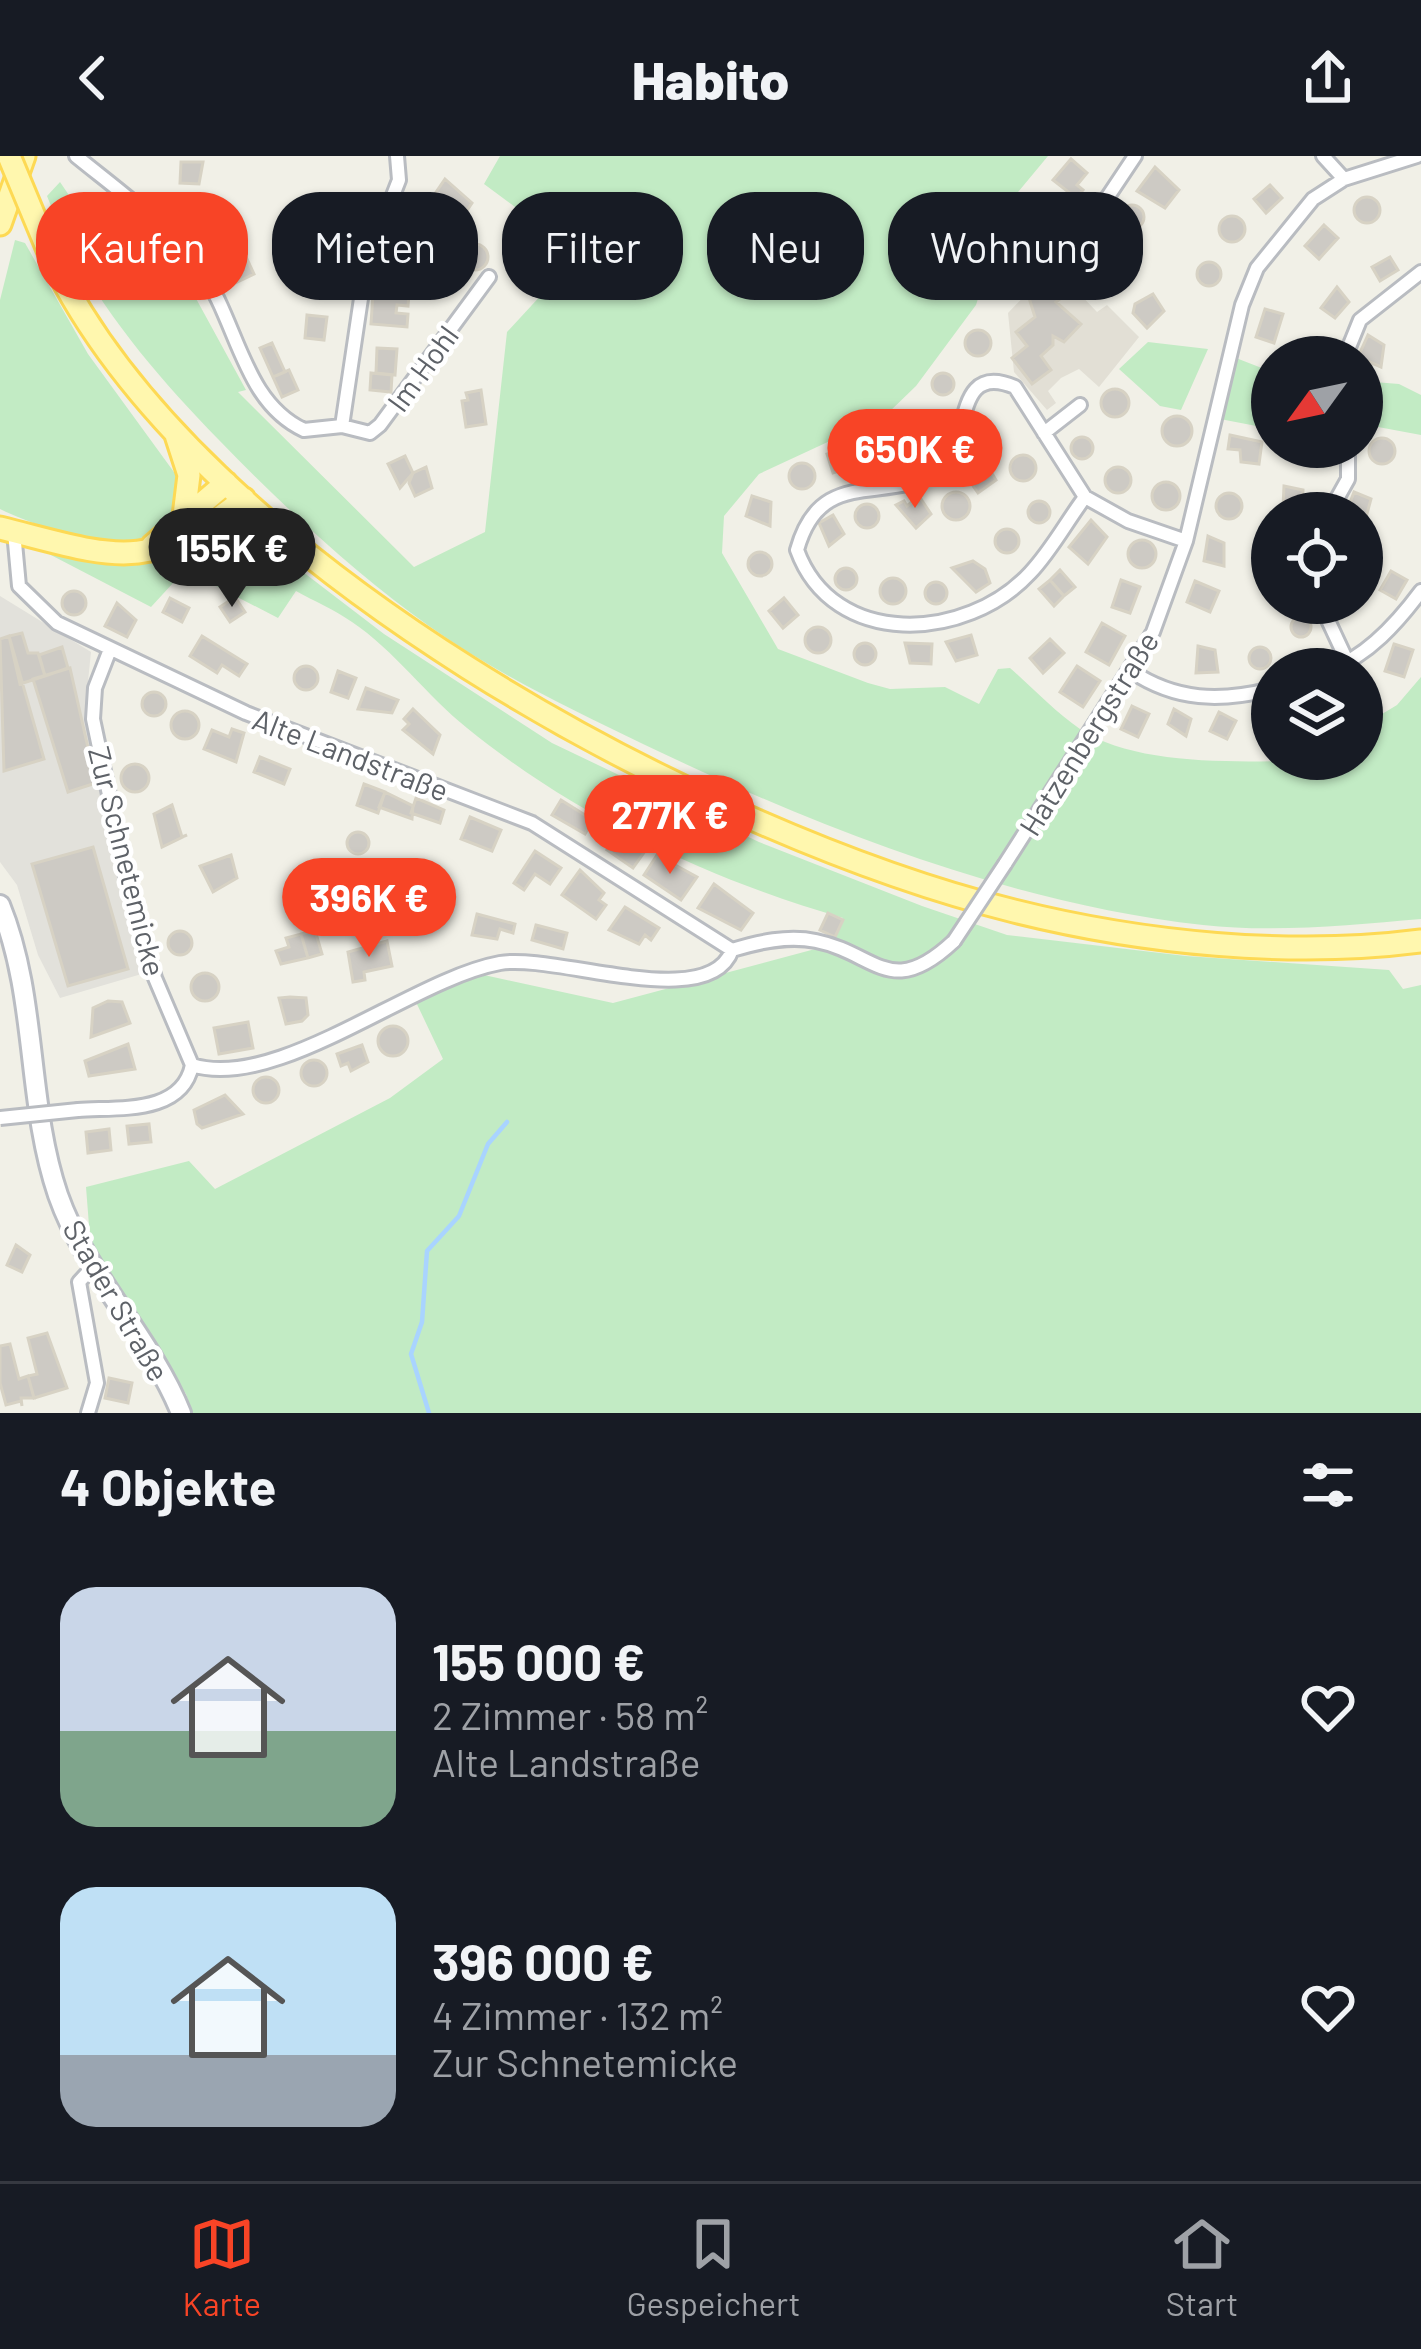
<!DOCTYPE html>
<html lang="de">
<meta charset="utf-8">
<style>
body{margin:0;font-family:Barlow,sans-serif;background:#20242c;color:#f1f3f6;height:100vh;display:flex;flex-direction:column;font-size:45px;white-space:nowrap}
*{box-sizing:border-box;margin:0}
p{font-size:39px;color:#9ea1a6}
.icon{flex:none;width:66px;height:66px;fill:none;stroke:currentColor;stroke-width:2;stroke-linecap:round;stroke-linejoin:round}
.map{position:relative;height:1257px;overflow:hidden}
.drawer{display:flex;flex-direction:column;background:#171b24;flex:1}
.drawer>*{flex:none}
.top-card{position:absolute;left:36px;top:36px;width:1350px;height:108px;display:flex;gap:24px}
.needle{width:78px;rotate:237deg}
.fabs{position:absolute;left:1251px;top:180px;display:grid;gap:24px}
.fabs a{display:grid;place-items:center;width:132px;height:132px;border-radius:50%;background:#171b24;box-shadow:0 3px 9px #0004;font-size:60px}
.price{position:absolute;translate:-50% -102px;padding:0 27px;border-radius:42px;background:#f84426;color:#fff;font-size:39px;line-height:78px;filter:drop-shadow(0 3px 6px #0008)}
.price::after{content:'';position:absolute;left:50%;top:72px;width:36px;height:27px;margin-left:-18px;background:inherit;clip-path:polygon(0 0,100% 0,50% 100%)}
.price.current{background:#222;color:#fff}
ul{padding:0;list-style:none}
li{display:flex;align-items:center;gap:36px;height:300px;padding:0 60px}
li span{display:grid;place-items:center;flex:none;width:336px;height:240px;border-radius:36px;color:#555}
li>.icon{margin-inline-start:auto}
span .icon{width:144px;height:144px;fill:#fffc;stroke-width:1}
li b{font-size:51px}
h2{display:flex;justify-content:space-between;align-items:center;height:144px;padding:0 60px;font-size:51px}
.pill{padding:0 42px;border-radius:48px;background:#171b24;box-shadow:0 3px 9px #0004;font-size:42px;line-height:108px}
.pill.current{background:#f84426;color:#fff}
header{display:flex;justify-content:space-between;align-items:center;height:156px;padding:0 60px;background:#171b24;font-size:54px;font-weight:800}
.tab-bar{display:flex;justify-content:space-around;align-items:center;height:168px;border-top:3px solid #363941;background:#171b24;font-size:33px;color:#9ea1a6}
.tab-bar a{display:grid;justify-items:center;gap:6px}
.tab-bar .current{color:#f84426}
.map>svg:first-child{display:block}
</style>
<header><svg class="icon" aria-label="back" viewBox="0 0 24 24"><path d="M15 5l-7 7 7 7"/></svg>Habito<svg class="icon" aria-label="share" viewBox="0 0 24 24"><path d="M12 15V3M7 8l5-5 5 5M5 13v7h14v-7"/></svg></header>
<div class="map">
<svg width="1421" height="1257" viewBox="0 0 1421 1257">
<rect width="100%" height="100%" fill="#f1f0e7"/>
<!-- industrial -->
<path fill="#e2e1db" d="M0,440L91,496L86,545L105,655L145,817L60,842L38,799L17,729L0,706Z"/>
<!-- education -->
<path fill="#e2dfd5" d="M1053,110L1097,156L1107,149L1139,181L1099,231L1079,213L1061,222L1048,235L1056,247L1047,254L1014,216L1008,157Z"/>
<!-- green -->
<path fill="#c2ebc4" d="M500,0H1048L1008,48L976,149L916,230L886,259L759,318L724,360L722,397L778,493L868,527L890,533L945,531L979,548L998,513L1010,512C1033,532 1055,556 1080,573C1147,618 1285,603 1362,603V570L1397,549L1421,521V763C1351,769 1273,777 1203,769C1009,747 819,672 643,588C570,553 495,517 429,470C354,417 282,349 218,283C149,212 83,134 47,40L60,26L125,122L84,52L94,45L162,95L193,137L246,234L238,236L414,411L485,376L507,176L579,98L484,28Z
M15,84L25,87L88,198L179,323L176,352C163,365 149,382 130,386C99,392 28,367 0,353V144Z
M1148,186L1208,193L1181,254L1160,250L1119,213Z
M1236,202L1272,216V273L1220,263Z
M1362,225L1399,228L1421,239V279L1362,268Z
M225,376L252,377L384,478L552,587L759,686L922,750L1007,779L1186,800L1389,814L1403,833L1421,829V1257H192L186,1238L91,1095L86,1031L189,1005L215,1033L390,942L443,903L415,844L484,819L613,847L830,789L843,762C708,723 577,661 467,572C427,540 394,494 352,466C335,454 314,445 296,435L278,462L185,414L151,451L49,398C130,409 149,411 225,376Z"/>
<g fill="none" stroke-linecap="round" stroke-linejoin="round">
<!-- stream -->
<path stroke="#a9d4ff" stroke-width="4.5" d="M429,1257L411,1198L422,1166L427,1095L459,1060L488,988L507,966"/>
</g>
<!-- building -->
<path fill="#cdcac4" stroke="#d7d2c4" stroke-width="3" d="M1071,3L1087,17L1077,29L1083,34L1076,42L1053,24Z
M181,6H203L199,28L180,27Z
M1155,11L1179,34L1165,52L1137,35Z
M445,23L472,47L462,62L432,42Z
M1270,29L1282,42L1266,57L1254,43Z
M1039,39L1056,56L1041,75L1022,56Z
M1354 54a13 13 0 1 1 26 0a13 13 0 1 1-26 0Z
M432,42L450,55L426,92L407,80Z
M1120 61a12 12 0 1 1 24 0a12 12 0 1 1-24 0Z
M1219 73a13 13 0 1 1 26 0a13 13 0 1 1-26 0Z
M1324,69L1338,82L1319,103L1305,90Z
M305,76L336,83L332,102L300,95Z
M1022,87L1033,100L1015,117L1000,100Z
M462 101a13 13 0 1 1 26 0a13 13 0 1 1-26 0Z
M1121,89L1134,116L1120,127L1101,106Z
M241,90L254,118L229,130L216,102Z
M1390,101L1398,114L1380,125L1372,111Z
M1197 118a12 12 0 1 1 24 0a12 12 0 1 1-24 0Z
M1051,130L1061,142L1056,146L1081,168L1064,186L1053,180V189L1041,200L1051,214L1032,228L1012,202L1027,190L1016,176L1035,161L1029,142Z
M1337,131L1349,146L1335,162L1321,152Z
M373,137L409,139L408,150L397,149L396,157L408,158L407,171L371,168Z
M1153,138L1164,155L1147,172L1133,157L1135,148Z
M1265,153L1283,158L1274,187L1256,181Z
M307,159L327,161L324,184L305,182Z
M965 187a13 13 0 1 1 26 0a13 13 0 1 1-26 0Z
M1368,179L1384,189L1381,211L1358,201Z
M272,187L285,216L273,221L260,192Z
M377,192L397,193L395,219L376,217Z
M289,214L298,234L282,241L273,221Z
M932 228a11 11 0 1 1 22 0a11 11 0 1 1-22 0Z
M371,217L392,219L391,236L370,234Z
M1101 247a14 14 0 1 1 28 0a14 14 0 1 1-28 0Z
M481,234L486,268L466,271L462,245L468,244L466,237Z
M1162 275a15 15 0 1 1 30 0a15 15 0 1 1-30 0Z
M915 272a11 11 0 1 1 22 0a11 11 0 1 1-22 0Z
M1230,279L1262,286L1259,308L1241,306L1240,294L1228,293Z
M1071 292a11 11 0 1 1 22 0a11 11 0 1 1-22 0Z
M1369 295a13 13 0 1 1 26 0a13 13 0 1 1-26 0Z
M893,284L900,301L878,309L872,292Z
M1330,291L1331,309L1312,310L1309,291Z
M850,292L856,310L833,317L827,298Z
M980,297L996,324L978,337L964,317L974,312L968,305Z
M1010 312a13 13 0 1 1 26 0a13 13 0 1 1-26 0Z
M405,300L413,317L400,332L388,308Z
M789 320a13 13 0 1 1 26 0a13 13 0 1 1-26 0Z
M426,311L432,332L415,340L409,327L413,317Z
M1105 324a13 13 0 1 1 26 0a13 13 0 1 1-26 0Z
M1152 340a14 14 0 1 1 28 0a14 14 0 1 1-28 0Z
M1284,330L1303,334L1302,352L1283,351Z
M1354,336L1371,343L1365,365L1362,357H1346Z
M942 350a14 14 0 1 1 28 0a14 14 0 1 1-28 0Z
M1216 350a13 13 0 1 1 26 0a13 13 0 1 1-26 0Z
M752,340L771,346L770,370L746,360Z
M919,340L931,358L916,372L896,349L904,345L907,350Z
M1028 356a11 11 0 1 1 22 0a11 11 0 1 1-22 0Z
M855 360a12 12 0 1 1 24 0a12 12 0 1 1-24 0Z
M833,359L844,378L829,390L819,367Z
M1091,364L1107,381L1088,408L1069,391Z
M995 385a12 12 0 1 1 24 0a12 12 0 1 1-24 0Z
M1208,380L1224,387V410L1204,405Z
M1128 398a14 14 0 1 1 28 0a14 14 0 1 1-28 0Z
M748 408a12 12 0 1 1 24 0a12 12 0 1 1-24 0Z
M973,405L985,413L990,427L976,436L952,412Z
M835 423a11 11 0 1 1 22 0a11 11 0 1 1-22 0Z
M1060,414L1075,431L1064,440L1050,424Z
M1391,415L1407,424L1396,443L1380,434Z
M880 435a13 13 0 1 1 26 0a13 13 0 1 1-26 0Z
M1050,424L1064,440L1054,450L1039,433Z
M1121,424L1140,431L1130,457L1112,451Z
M1195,425L1219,435L1210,456L1187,446Z
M925 437a11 11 0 1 1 22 0a11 11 0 1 1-22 0Z
M62 447a12 12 0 1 1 24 0a12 12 0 1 1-24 0Z
M235,441L245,456L230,466L220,451Z
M170,442L189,452L182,466L163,456Z
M784,442L798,459L783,472L769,455Z
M117,447L136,464L127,481L105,470Z
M1291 471a10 10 0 1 1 20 0a10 10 0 1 1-20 0Z
M1102,467L1125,480L1109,509L1086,496Z
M805 484a13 13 0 1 1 26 0a13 13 0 1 1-26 0Z
M22,477L28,497H38L45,520L20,528L9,480Z
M971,479L977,499L956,505L946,486Z
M9,480L44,603L4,615L0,483Z
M202,480L247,508L239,520L222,509L217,517L190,500Z
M1050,483L1064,497L1043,517L1030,502Z
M854 498a11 11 0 1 1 22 0a11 11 0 1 1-22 0Z
M905,487L932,488L931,508L910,507Z
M1394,488L1413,494L1404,521L1385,515Z
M1198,490L1215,494L1218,516L1196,517Z
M1249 502a11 11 0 1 1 22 0a11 11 0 1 1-22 0Z
M62,491L68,512L45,520L39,499Z
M1077,510L1100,525L1083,551L1060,536Z
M294 522a12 12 0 1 1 24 0a12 12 0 1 1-24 0Z
M70,512L96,627L68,636L33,523Z
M338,515L356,522L348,542L331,536Z
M366,532L398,544L392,557L358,553Z
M142 548a12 12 0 1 1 24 0a12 12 0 1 1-24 0Z
M1132,550L1149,558L1138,581L1121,573Z
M413,553L440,579L433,598L403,574L409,568L404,563Z
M1174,553L1191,563L1186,580L1168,568Z
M171 569a14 14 0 1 1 28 0a14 14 0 1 1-28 0Z
M1219,556L1236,565L1227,583L1210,575Z
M232,573L244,577L236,606L204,593L212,574L229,581Z
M260,601L290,613L284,628L254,616Z
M121 622a14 14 0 1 1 28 0a14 14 0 1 1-28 0Z
M364,628L385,636L378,657L357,649Z
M385,636L413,650L412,663L379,651Z
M416,642L444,654L440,667L411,657Z
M561,644L593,664L585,678L552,659Z
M172,649L182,681L187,679L162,691L154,658Z
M470,661L501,674L492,695L461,683Z
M347 687a11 11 0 1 1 22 0a11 11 0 1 1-22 0Z
M619,677L645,695L633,712L607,694Z
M93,691L128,813L68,830L32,708Z
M535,695L561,712L550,728L535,718L524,734L514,727Z
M231,699L237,722L213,736L200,710Z
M657,699L697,721L681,744L644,719Z
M580,714L604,737L599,744L606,749L596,763L562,739Z
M714,728L753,757L741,774L698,752Z
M625,751L659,772L651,784L645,779L639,788L609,774Z
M828,757L843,764L835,781L820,774Z
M477,758L515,768L513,777L500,773L497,783L472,779Z
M536,769L567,777L563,793L532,784Z
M315,774L322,798L308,802L301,778Z
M168 787a12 12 0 1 1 24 0a12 12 0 1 1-24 0Z
M301,778L308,802L281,808L276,795L289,791L286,782Z
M387,785L392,810L364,816L365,824L353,826L348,796Z
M191 831a14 14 0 1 1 28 0a14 14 0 1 1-28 0Z
M290,841L306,842L308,859L302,865L286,868L279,842Z
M108,845L122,846L130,867L91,881L93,852Z
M248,866L253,892L219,898L214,872Z
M378 885a15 15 0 1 1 30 0a15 15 0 1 1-30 0Z
M128,888L135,913L89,920L85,905Z
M362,889L368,906L351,915L348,907L341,910L337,898Z
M301 917a13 13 0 1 1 26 0a13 13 0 1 1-26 0Z
M253 934a13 13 0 1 1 26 0a13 13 0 1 1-26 0Z
M225,939L243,958L202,972L197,968L194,954Z
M149,968L151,986L129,988L127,970Z
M109,973L111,994L88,997L86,976Z
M16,1089L30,1099L22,1116L7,1109Z
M47,1177L67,1232L34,1242L28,1220L37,1218L28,1182Z
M10,1188L19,1223L28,1220L34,1242H21L22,1250L21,1245L6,1249L0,1227V1190Z
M109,1222L132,1227L128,1247L105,1242Z"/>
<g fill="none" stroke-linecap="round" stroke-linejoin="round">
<!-- street casing -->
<g stroke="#b9bcc1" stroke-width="18">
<path id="street" d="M76,0C119,35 167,69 200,113C238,165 242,245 304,274L342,270L366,109L399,24L397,0
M1323,0L1344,23
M1101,130L1073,93L1135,0
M1345,201L1360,164L1421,116
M342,270L370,277L380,269L489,121
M1044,277L1080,249
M1085,341L1015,231C951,204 972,290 941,313C888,351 821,307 797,394C833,493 966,486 1030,417C1051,395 1067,365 1085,341L1128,365L1186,385
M1329,357L1348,323V291
M14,376L19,430L57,467L246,557L532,667L732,794
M1320,447L1348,507
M1331,513C1368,500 1398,466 1421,435
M1131,515C1176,545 1220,546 1272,533
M1005,708L1153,476L1186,385L1242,149L1257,112L1313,43L1344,23L1417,0
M732,794C758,786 788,779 816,785C876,797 890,845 954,785
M192,909C277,936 412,823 500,807C555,797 709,858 732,794
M78,954C118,951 182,959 192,909L155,822L127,724L93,563L95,532L109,496
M88,1257L97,1227L79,1126L92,1112"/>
</g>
<!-- secondary casing -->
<g stroke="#babdc3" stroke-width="24">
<path id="secondary" d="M0,749C38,842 26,945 58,1039C86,1119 150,1180 181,1257"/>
</g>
<!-- primary casing -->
<g stroke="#fdd954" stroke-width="27">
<path id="primary" d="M0,68L24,0
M51,101C194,403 700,677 1014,755C1142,787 1290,802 1421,785
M176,279L189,319L183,368
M0,372C109,399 148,421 244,343
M152,390L226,327"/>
</g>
<!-- street -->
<use href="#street" stroke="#fff" stroke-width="12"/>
<!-- secondary -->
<use href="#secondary" stroke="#fff" stroke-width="18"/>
<!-- primary -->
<use href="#primary" stroke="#fff7ae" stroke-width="21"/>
<!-- street-bridge casing -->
<g stroke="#b9bcc1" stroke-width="18" stroke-linecap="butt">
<path id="street-bridge" d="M954,785L1005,708
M0,962L78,954"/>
</g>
<!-- primary-bridge casing -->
<g stroke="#fdd954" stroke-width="27" stroke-linecap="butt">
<path id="primary-bridge" d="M9,0L51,101"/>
</g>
<!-- street-bridge -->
<use href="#street-bridge" stroke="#fff" stroke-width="12"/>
<!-- primary-bridge -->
<use href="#primary-bridge" stroke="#fff7ae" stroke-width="21"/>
</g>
<g text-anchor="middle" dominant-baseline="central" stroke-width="9" stroke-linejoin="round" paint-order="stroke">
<!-- street labels -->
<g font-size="30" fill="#5e6268" stroke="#fff">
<text transform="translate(422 212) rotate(-54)">Im Hohl</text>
<text transform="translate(1088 577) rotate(-58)">Hatzenbergstraße</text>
<text transform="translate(351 598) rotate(21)">Alte Landstraße</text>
<text transform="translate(128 705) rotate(76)">Zur Schnetemicke</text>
<text transform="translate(117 1144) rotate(60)">Stader Straße</text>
</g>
</g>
</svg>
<div class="fabs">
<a><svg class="needle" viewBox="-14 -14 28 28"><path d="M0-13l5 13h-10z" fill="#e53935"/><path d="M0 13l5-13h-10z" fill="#9ea1a6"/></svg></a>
<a><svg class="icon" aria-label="locate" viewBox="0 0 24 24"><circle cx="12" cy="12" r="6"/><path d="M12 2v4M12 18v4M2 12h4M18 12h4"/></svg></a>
<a><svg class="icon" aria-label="layers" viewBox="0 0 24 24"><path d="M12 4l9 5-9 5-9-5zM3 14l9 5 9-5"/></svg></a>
</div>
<b class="price" style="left:915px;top:355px">650K €</b>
<b class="price current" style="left:232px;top:454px">155K €</b>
<b class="price" style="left:670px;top:721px">277K €</b>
<b class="price" style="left:369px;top:804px">396K €</b>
<div class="top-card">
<a class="pill current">Kaufen</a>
<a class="pill">Mieten</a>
<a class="pill">Filter</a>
<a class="pill">Neu</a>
<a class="pill">Wohnung</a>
</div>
</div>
<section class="drawer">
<h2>4 Objekte<svg class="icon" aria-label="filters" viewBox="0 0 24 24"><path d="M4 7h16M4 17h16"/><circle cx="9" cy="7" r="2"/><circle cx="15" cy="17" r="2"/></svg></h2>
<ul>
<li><span style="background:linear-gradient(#c9d6e8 60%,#7fa58c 0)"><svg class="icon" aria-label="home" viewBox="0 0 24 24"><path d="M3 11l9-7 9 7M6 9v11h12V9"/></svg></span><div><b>155 000 €</b><p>2 Zimmer · 58 m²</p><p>Alte Landstraße</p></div><svg class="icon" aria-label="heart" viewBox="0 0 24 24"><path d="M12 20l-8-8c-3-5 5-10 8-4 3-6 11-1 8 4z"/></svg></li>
<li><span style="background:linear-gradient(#bfe0f5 70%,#9aa5b1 0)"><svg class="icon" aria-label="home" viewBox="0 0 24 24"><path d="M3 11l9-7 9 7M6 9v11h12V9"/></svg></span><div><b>396 000 €</b><p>4 Zimmer · 132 m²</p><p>Zur Schnetemicke</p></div><svg class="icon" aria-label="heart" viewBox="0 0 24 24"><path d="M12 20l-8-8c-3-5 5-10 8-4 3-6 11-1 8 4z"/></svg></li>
</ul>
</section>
<nav class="tab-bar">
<a class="current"><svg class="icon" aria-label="map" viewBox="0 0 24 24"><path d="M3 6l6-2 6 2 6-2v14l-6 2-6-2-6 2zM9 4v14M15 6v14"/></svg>Karte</a>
<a><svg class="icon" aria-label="saved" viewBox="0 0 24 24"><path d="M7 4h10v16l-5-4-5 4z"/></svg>Gespeichert</a>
<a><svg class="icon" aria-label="home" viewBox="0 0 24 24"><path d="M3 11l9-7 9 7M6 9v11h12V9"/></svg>Start</a>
</nav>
